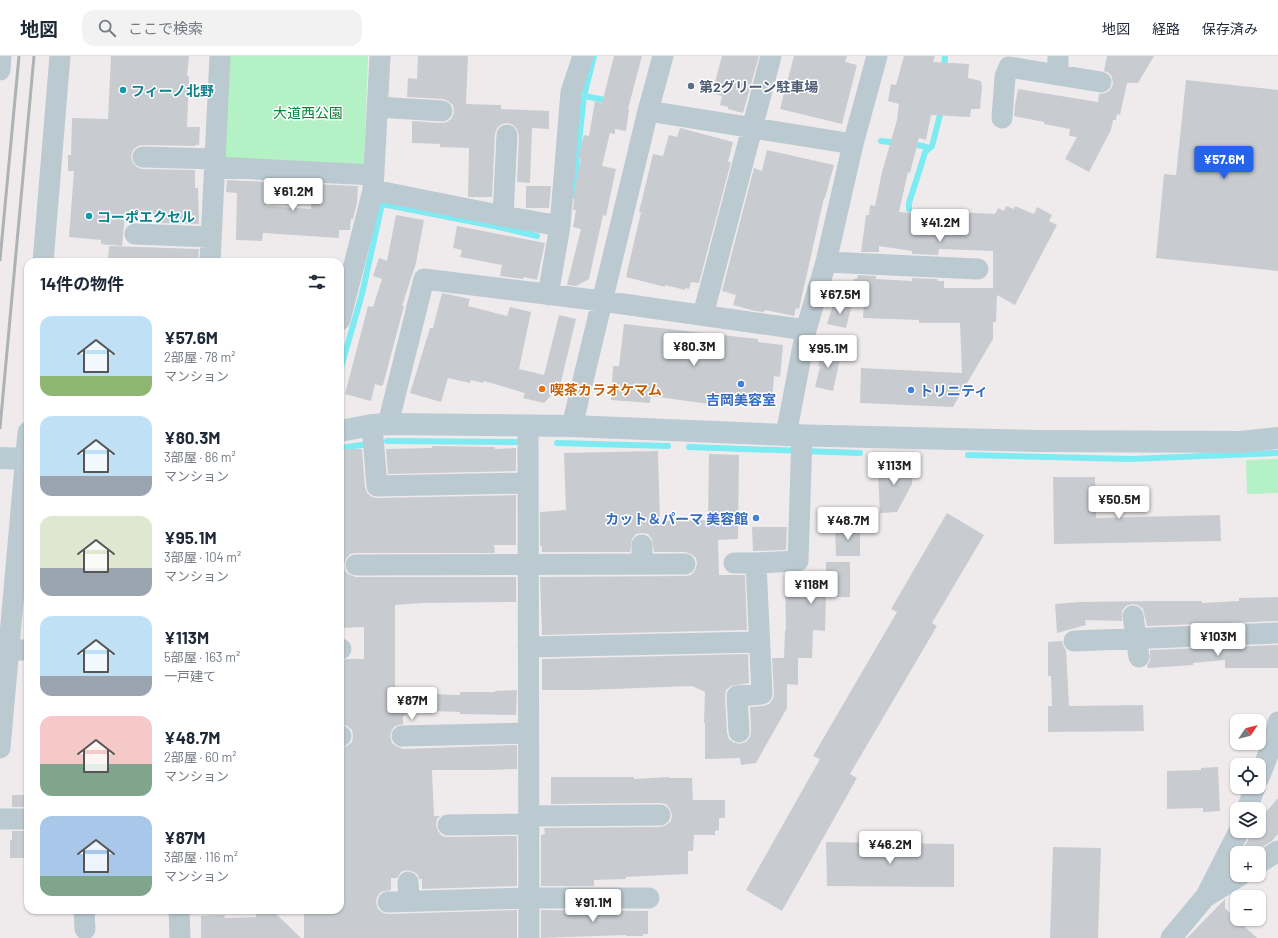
<!DOCTYPE html>
<html lang="ja">
<meta charset="utf-8">
<style>
body{margin:0;font-family:Barlow,"Noto Sans JP",sans-serif;background:#f2f2f3;color:#1f2937;height:100vh;display:flex;flex-direction:column;font-size:15px;white-space:nowrap}
*{box-sizing:border-box;margin:0}
p{font-size:13px;color:#747a83}
.icon{flex:none;width:22px;height:22px;fill:none;stroke:currentColor;stroke-width:2;stroke-linecap:round;stroke-linejoin:round}
.map{position:relative;flex:1;overflow:hidden}
.drawer{position:absolute;left:24px;top:202px;width:320px;height:656px;display:flex;flex-direction:column;background:#fff;border-radius:12px;box-shadow:0 1px 3px #0004}
.drawer>*{flex:none}
.needle{width:26px;rotate:55deg}
.fabs{position:absolute;left:1230px;top:658px;display:grid;gap:8px}
.fabs a{display:grid;place-items:center;width:36px;height:36px;border-radius:8px;background:#fff;box-shadow:0 1px 3px #0004;font-size:20px}
.price{position:absolute;translate:-50% -34px;padding:0 9px;border-radius:4px;background:#fff;color:#222;font-size:13px;line-height:26px;filter:drop-shadow(0 1px 2px #0008)}
.price::after{content:'';position:absolute;left:50%;top:24px;width:12px;height:9px;margin-left:-6px;background:inherit;clip-path:polygon(0 0,100% 0,50% 100%)}
.price.active{background:#2563eb;color:#fff}
ul{padding:0;list-style:none}
li{display:flex;align-items:center;gap:12px;height:100px;padding:0 16px}
li span{display:grid;place-items:center;flex:none;width:112px;height:80px;border-radius:12px;color:#555}
li>.icon{margin-inline-start:auto}
span .icon{width:48px;height:48px;fill:#fffc;stroke-width:1}
li b{font-size:17px}
h2{display:flex;justify-content:space-between;align-items:center;height:48px;padding:0 16px;font-size:17px}
header{display:flex;align-items:center;gap:24px;box-sizing:border-box;height:56px;padding:0 20px;background:#fff;border-bottom:1px solid #e0e1e3}
header strong{font-size:19px}
nav{display:flex;gap:22px;margin-inline-start:auto;font-size:14px}
.search{width:280px;height:36px;background:#f2f2f3;display:flex;align-items:center;gap:10px;box-sizing:border-box;padding:0 14px;border-radius:12px;color:#747a83;font-size:15px}
.map>svg:first-child{display:block}
</style>
<header>
<strong>地図</strong>
<div class="search"><svg class="icon" aria-label="search" viewBox="0 0 24 24"><circle cx="10" cy="10" r="6"/><path d="M15 15l6 6"/></svg>ここで検索</div>
<nav><a>地図</a><a>経路</a><a>保存済み</a></nav>
</header>
<div class="map">
<svg width="1278" height="882" viewBox="0 0 1278 882">
<rect width="100%" height="100%" fill="#efebec"/>
<!-- park -->
<path fill="#b4f1c4" d="M227,0H368L364,107L356,114L228,108L223,100Z
M1278,403V437L1247,438L1246,404Z"/>
<g fill="none" stroke-linecap="round" stroke-linejoin="round">
<!-- stream -->
<path stroke="#7eeaf2" stroke-width="6" d="M944,14L945,0
M584,40L611,45
M881,85L898,87
M909,88L923,90L929,92
M573,140L584,40L594,0
M909,153V147L924,100L925,96L932,90L942,51
M340,315L362,238L382,148L499,171L537,180
M387,385L516,386
M557,387L668,390
M689,391L860,397
M340,392L369,388
M968,399L1130,403L1278,397"/>
</g>
<!-- building -->
<path fill="#c8ccd1" d="M111,0H189L187,20H189L187,71H200L199,89H195V90L143,89L138,90L133,94L131,101L133,107L137,111L142,113L195,114V132H198L199,168L157,167V158H125L122,190L101,188V184L69,181L74,115H68V99H71L72,62L108,63Z
M418,0H468L466,48L501,49V53L549,55V73L532,72L530,127L517,126L519,80L517,73L513,69L508,67L502,68L497,72L495,78L492,141H468L469,92L440,91V88L412,87V65L441,67L447,66L452,62L454,56L453,49L448,45L443,43L407,41L408,22L417,23Z
M614,0H642L628,53L629,54L626,75L615,73V78L610,77L602,110L616,113L606,160L603,159L589,223L576,230L567,229L581,173L573,171L576,154H573L575,130L581,103L578,102L584,79L589,80L595,45L602,47Z
M722,0H759L743,57L728,53V51L720,49L722,40L712,37Z
M794,0H847L845,6L857,9L842,68L780,53Z
M904,0H935L933,6L969,8L968,22L981,25L982,31L980,53H971L970,61L931,59L926,84L919,82L910,117L908,116L899,156L955,160V156L995,158L998,152L1004,155L1006,150L1014,153L1015,150L1034,158L1037,151L1052,159L1049,165L1057,169L1015,249L997,239L996,266H993V283L953,351L860,347L861,312L962,317L960,267H919V264L863,262L864,247L853,245L854,223H857L858,219L876,220V223L912,225V222L937,223V225H944V232H993V195L939,193L938,199L912,198V195L879,190V196H861L866,159H869L870,149L875,150L882,116L897,64L899,48L888,45L891,28L896,29Z
M1107,0H1154L1138,27H1127L1120,59L1117,58L1116,64H1113L1111,74L1089,116L1065,103L1077,81L1069,80L1070,73L1044,68V66L1014,60L1015,49L1018,33L1098,46L1099,38L1106,37L1110,34L1113,28L1112,21L1109,17L1104,15Z
M1186,24L1278,34V215L1156,202L1164,118L1176,119Z
M680,72L733,86L728,106H731L699,227L691,226L689,233L685,232V234L665,229V231L626,221L641,156H639L653,98L663,100L669,79L677,81Z
M767,94L834,109L825,142H824L799,253L796,252L794,260L765,254L764,256L755,255L733,249L736,239L722,235L754,112L762,115Z
M227,124L267,126L266,150L311,153L312,128L358,130L357,147L353,163H351L350,174H339V182L263,177L262,185L236,184L237,137L226,136Z
M526,130H551L549,152H526Z
M396,159L424,164L416,207L402,250H404L383,329L381,330L375,328L371,345L345,338L368,250L373,251L382,223L373,220L379,202L387,205Z
M457,170L545,187L537,224L524,221L523,223L500,220L502,209L460,201L462,194L453,192Z
M109,190L199,193L198,206H108Z
M442,237L470,243L468,250L507,260L510,251L531,256L519,313L544,319L559,259L576,263L560,330L544,347L523,342L525,337L484,325L483,327L471,324L470,327L448,322L441,346L410,337L430,272H433Z
M852,248L846,272L827,268L833,249Z
M624,268L758,283V286L783,289L780,321L774,320L772,348L709,343V348L651,340L650,347L611,344L613,310H619Z
M822,292L842,294L833,335L815,331L820,311L818,310Z
M432,390L495,391V393L516,392V415L388,418L386,393L432,392Z
M340,393H362L365,431L367,437L372,441L377,442L516,439V489H494L495,497H356L350,498L346,503L344,509L345,515L350,519L356,521H516V546L422,547L395,549V637L460,639V636H495V635L517,634L516,659L460,658V656L406,654V659L403,660V668L395,670L392,674L390,680L392,687L396,690L403,693L517,689V713L492,714H432L434,760H440L437,763L436,769L438,775L442,780L448,781L517,780V830L422,833V823H419L418,819L414,816L407,814L401,816L397,822H391V834L381,836L377,841L376,846L378,853L383,857L388,858L517,854V882H304V857H327L328,854H340V692L347,690L352,686L353,680L352,674L347,670L340,668V605L347,603H364V571L340,572Z
M658,395L660,465L708,464L709,398L739,399L738,483L718,484L719,519H745L747,574L542,579L540,521L685,520L691,519L695,514L697,508L696,502L691,498L685,496H654L652,483L648,478L642,477L636,478L632,483L630,496H542V490H540V456L566,454L564,397Z
M886,406H901L902,410L912,411V428L897,456L880,457L878,418Z
M1053,421H1095L1096,462L1220,459L1221,485L1054,488Z
M947,457L984,479L932,567L937,570L850,718L857,722L782,855L746,834L820,703L813,700L897,556L891,553Z
M860,469V500H836L835,470Z
M752,471H787L786,494L753,495Z
M826,506H850V541H826L825,575L813,574L812,602H784L785,574H786L785,518L826,517Z
M1278,541V565L1147,570L1143,553L1138,549L1132,548L1126,550L1122,555V565L1085,564L1086,569L1057,577L1055,548L1080,546L1153,545H1202V547L1239,545V542Z
M1062,585L1064,591L1066,594L1069,650L1143,649L1144,675L1048,676V650H1052L1051,620H1048V586Z
M1278,589V612H1225V604L1193,607V609L1148,612L1147,609L1150,605V594Z
M748,598L749,627L731,630L726,634L725,640L727,677L729,683L733,686L739,688L746,686L750,681L751,675L750,651L763,650L769,648L773,643L774,637L772,602H798V629L787,628V652L756,707L741,709L740,702L705,703V667H704L705,636L692,630L586,634H542V603Z
M1218,711L1220,755L1203,756V752L1167,753V715L1201,714V712Z
M551,721H634V723L669,721V722H692L693,744H725V762H719V774L715,775V779H694L693,795H688V818L626,821V823L594,824V830H541V779L545,778L544,772L660,771L666,769L671,765L672,759L670,753L666,748L660,747L551,748Z
M12,739H28V751H12Z
M1278,742V778L1272,785L1252,797H1241L1250,780L1251,775H1259V764Z
M12,775H28V802H10V784H12Z
M826,786L954,788V831L827,830Z
M1053,791L1101,792L1098,882H1050Z
M1225,843V852L1257,882H1187Z
M256,854H272L301,882H201V860L224,859L225,862L256,861Z
M541,854L648,855V878H643V880H626V879L541,882Z"/>
<g fill="none" stroke-linecap="round" stroke-linejoin="round">
<!-- street -->
<path stroke="#bbc9d0" stroke-width="21" d="M0,14L1,0
M1058,18V0
M377,51L442,55
M648,55L853,88
M1002,62L1005,21L1009,11L1101,26
M143,101L214,103
M214,111L374,119
M373,134L503,160L560,170
M503,160L507,79
M135,178L211,181
M43,206L60,0
M210,206L220,0
M826,206L978,213
M548,239L560,170L571,36L583,0
M703,259L771,0
M340,264L373,134L380,0
M388,368L424,223L602,245L806,274
M372,369L377,430L527,427
M528,370L529,882
M572,370L648,55L663,0
M786,379L806,274L826,206L853,88L877,0
M642,489V508
M734,507H756
M356,509L685,508
M1133,560L1139,601
M1074,585L1278,577
M528,591L759,586
M340,593H341
M9,594H28
M739,676L737,640L762,638L756,507L798,505L802,379
M340,680H341
M402,680L528,677
M0,692L28,376
M1259,722L1276,678L1278,666
M1247,753L1255,731
M529,760L660,759
M0,763H28
M448,769L529,768
M1259,807L1278,795
M408,826L409,845
M1207,840L1241,819
M388,846L529,842H649
M84,854L85,873
M179,854L180,882
M1171,882L1206,840L1239,775"/>
<!-- secondary -->
<path stroke="#bacbd4" stroke-width="22" d="M340,375L372,369L388,368L572,370L786,379L1036,385L1240,386L1278,382
M0,402L28,403"/>
<!-- rail -->
<path stroke="#adb2b7" stroke-width="3" d="M0,204L19,0
M0,372L34,0"/>
</g>
<!-- markers -->
<circle fill="#5c6f8a" stroke="#fff" stroke-width="1.5" cx="691" cy="30" r="4"/>
<g fill="#0f9aa8" stroke="#fff" stroke-width="1.5">
<circle cx="123" cy="34" r="4"/>
<circle cx="89" cy="160" r="4"/>
</g>
<g fill="#3f7fe0" stroke="#fff" stroke-width="1.5">
<circle cx="741" cy="328" r="4"/>
<circle cx="911" cy="334" r="4"/>
<circle cx="756" cy="462" r="4"/>
</g>
<circle fill="#e8710a" stroke="#fff" stroke-width="1.5" cx="542" cy="333" r="4"/>
<g text-anchor="middle" dominant-baseline="central" stroke-width="3" stroke-linejoin="round" paint-order="stroke">
<!-- service labels -->
<g font-size="14" font-weight="bold" fill="#4e5e75" stroke="#fff" text-anchor="start">
<text x="699" y="30">第2グリーン駐車場</text>
</g>
<!-- culture labels -->
<g font-size="14" font-weight="bold" fill="#0d838f" stroke="#fff" text-anchor="start">
<text x="131" y="34">フィーノ北野</text>
<text x="97" y="160">コーポエクセル</text>
</g>
<!-- park labels -->
<g font-size="14" fill="#0f7f38" stroke="#fff">
<text x="308" y="56">大道西公園</text>
</g>
<!-- food labels -->
<g font-size="14" font-weight="bold" fill="#c56008" stroke="#fff" text-anchor="start">
<text x="550" y="333">喫茶カラオケマム</text>
</g>
<!-- shop labels -->
<g font-size="14" font-weight="bold" fill="#366cbe" stroke="#fff" text-anchor="start">
<text x="919" y="334">トリニティ</text>
<text x="741" y="343" text-anchor="middle">吉岡美容室</text>
<text x="748" y="462" text-anchor="end">カット＆パーマ 美容館</text>
</g>
</g>
</svg>
<div class="fabs">
<a><svg class="needle" viewBox="-14 -14 28 28"><path d="M0-13l5 13h-10z" fill="#e53935"/><path d="M0 13l5-13h-10z" fill="#747a83"/></svg></a>
<a><svg class="icon" aria-label="locate" viewBox="0 0 24 24"><circle cx="12" cy="12" r="6"/><path d="M12 2v4M12 18v4M2 12h4M18 12h4"/></svg></a>
<a><svg class="icon" aria-label="layers" viewBox="0 0 24 24"><path d="M12 4l9 5-9 5-9-5zM3 14l9 5 9-5"/></svg></a>
<a>+</a>
<a>−</a>
</div>
<b class="price active" style="left:1224px;top:124px">¥57.6M</b>
<b class="price" style="left:293px;top:156px">¥61.2M</b>
<b class="price" style="left:940px;top:187px">¥41.2M</b>
<b class="price" style="left:840px;top:259px">¥67.5M</b>
<b class="price" style="left:694px;top:311px">¥80.3M</b>
<b class="price" style="left:828px;top:313px">¥95.1M</b>
<b class="price" style="left:894px;top:430px">¥113M</b>
<b class="price" style="left:1119px;top:464px">¥50.5M</b>
<b class="price" style="left:848px;top:485px">¥48.7M</b>
<b class="price" style="left:811px;top:549px">¥118M</b>
<b class="price" style="left:1218px;top:601px">¥103M</b>
<b class="price" style="left:412px;top:665px">¥87M</b>
<b class="price" style="left:890px;top:809px">¥46.2M</b>
<b class="price" style="left:593px;top:867px">¥91.1M</b>
<section class="drawer">
<h2>14件の物件<svg class="icon" aria-label="filters" viewBox="0 0 24 24"><path d="M4 7h16M4 17h16"/><circle cx="9" cy="7" r="2"/><circle cx="15" cy="17" r="2"/></svg></h2>
<ul>
<li><span style="background:linear-gradient(#bfe0f5 75%,#8fb573 0)"><svg class="icon" aria-label="home" viewBox="0 0 24 24"><path d="M3 11l9-7 9 7M6 9v11h12V9"/></svg></span><div><b>¥57.6M</b><p>2部屋 · 78 m²</p><p>マンション</p></div></li>
<li><span style="background:linear-gradient(#bfe0f5 75%,#9aa5b1 0)"><svg class="icon" aria-label="home" viewBox="0 0 24 24"><path d="M3 11l9-7 9 7M6 9v11h12V9"/></svg></span><div><b>¥80.3M</b><p>3部屋 · 86 m²</p><p>マンション</p></div></li>
<li><span style="background:linear-gradient(#dfe7d0 65%,#9aa5b1 0)"><svg class="icon" aria-label="home" viewBox="0 0 24 24"><path d="M3 11l9-7 9 7M6 9v11h12V9"/></svg></span><div><b>¥95.1M</b><p>3部屋 · 104 m²</p><p>マンション</p></div></li>
<li><span style="background:linear-gradient(#bfe0f5 75%,#9aa5b1 0)"><svg class="icon" aria-label="home" viewBox="0 0 24 24"><path d="M3 11l9-7 9 7M6 9v11h12V9"/></svg></span><div><b>¥113M</b><p>5部屋 · 163 m²</p><p>一戸建て</p></div></li>
<li><span style="background:linear-gradient(#f6c9c9 60%,#7fa58c 0)"><svg class="icon" aria-label="home" viewBox="0 0 24 24"><path d="M3 11l9-7 9 7M6 9v11h12V9"/></svg></span><div><b>¥48.7M</b><p>2部屋 · 60 m²</p><p>マンション</p></div></li>
<li><span style="background:linear-gradient(#a9c7e8 75%,#7fa58c 0)"><svg class="icon" aria-label="home" viewBox="0 0 24 24"><path d="M3 11l9-7 9 7M6 9v11h12V9"/></svg></span><div><b>¥87M</b><p>3部屋 · 116 m²</p><p>マンション</p></div></li>
</ul>
</section>
</div>
